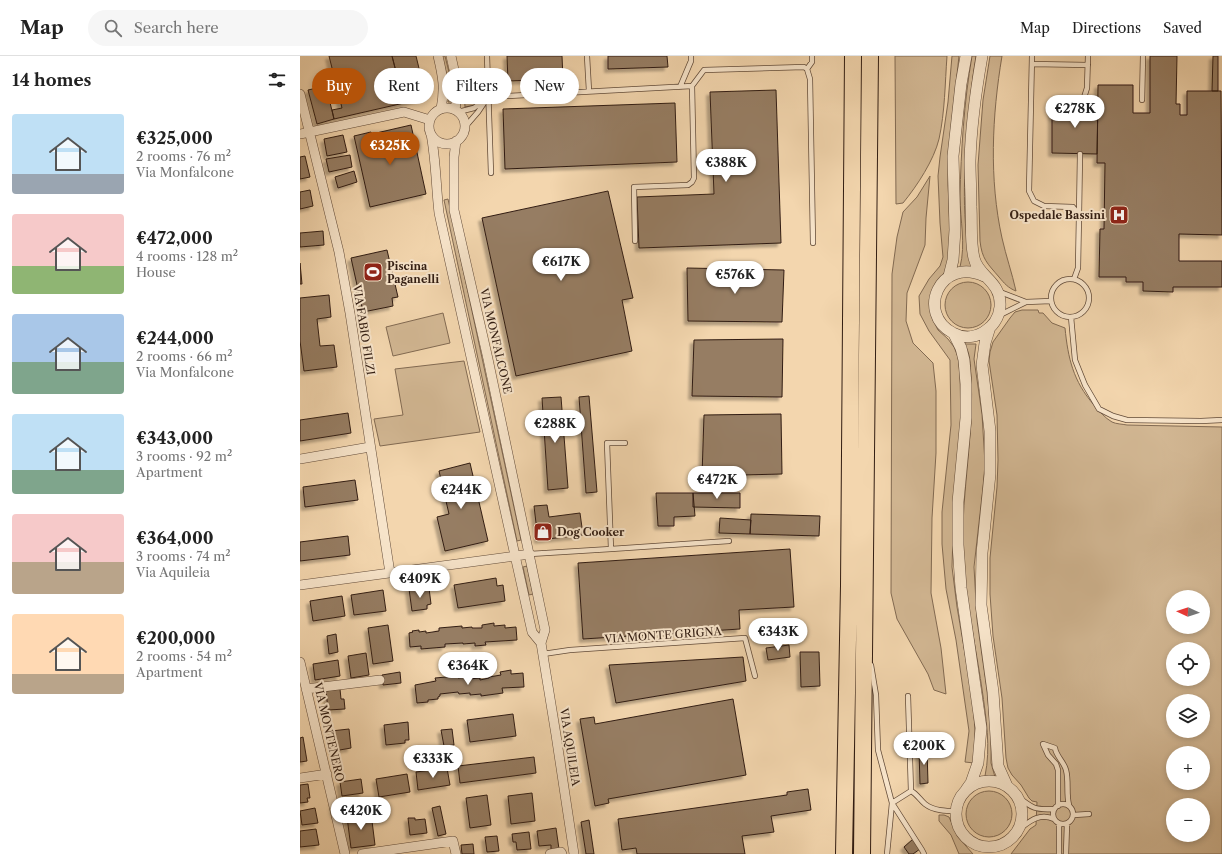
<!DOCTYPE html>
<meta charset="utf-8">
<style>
body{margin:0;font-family:"Libre Caslon Text",serif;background:#f6f6f6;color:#222;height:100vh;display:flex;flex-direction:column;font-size:15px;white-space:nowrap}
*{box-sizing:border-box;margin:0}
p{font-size:13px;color:#767676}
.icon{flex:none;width:22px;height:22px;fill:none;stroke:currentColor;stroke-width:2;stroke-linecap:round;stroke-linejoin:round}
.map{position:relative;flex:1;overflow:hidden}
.side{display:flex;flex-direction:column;background:#fff;width:300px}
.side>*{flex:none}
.top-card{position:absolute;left:12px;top:12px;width:380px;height:36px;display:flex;gap:8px}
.needle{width:26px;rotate:273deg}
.fabs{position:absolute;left:866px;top:534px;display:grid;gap:8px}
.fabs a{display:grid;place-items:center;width:44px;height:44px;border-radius:50%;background:#fff;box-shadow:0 2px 6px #0003;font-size:20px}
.price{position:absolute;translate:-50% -34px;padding:0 9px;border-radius:14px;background:#fff;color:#222;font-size:13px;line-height:26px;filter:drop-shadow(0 1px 2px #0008)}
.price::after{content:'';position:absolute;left:50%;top:24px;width:12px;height:9px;margin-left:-6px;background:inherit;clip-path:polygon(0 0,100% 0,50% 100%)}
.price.on{background:#b45309;color:#fff}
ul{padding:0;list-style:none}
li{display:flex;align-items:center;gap:12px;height:100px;padding:0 12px}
li span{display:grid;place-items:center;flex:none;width:112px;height:80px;border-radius:4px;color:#555}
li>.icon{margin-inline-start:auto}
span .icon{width:48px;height:48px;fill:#fffc;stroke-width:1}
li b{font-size:17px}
h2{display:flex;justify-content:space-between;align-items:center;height:48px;padding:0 12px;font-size:17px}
.tag{padding:0 14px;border-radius:18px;background:#fff;box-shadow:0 2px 6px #0003;font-size:14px;line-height:36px}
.tag.on{background:#b45309;color:#fff}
header{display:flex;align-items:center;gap:24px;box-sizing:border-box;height:56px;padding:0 20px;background:#fff;border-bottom:1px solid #e0e0e0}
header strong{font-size:19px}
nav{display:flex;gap:22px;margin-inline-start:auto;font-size:14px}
.search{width:280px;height:36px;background:#f6f6f6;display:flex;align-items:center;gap:10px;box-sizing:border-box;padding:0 14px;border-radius:22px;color:#767676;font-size:15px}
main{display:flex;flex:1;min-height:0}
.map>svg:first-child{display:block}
</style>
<header>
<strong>Map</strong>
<div class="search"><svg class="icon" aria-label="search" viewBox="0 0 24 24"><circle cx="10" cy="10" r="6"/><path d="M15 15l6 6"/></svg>Search here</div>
<nav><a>Map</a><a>Directions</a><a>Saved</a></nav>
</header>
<main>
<section class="side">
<h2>14 homes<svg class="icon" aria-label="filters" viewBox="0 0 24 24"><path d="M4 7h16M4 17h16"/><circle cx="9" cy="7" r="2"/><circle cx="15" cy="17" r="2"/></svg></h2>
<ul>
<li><span style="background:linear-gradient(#bfe0f5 75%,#9aa5b1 0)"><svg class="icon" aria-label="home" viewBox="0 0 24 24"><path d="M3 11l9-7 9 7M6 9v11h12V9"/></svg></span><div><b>€325,000</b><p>2 rooms · 76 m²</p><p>Via Monfalcone</p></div></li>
<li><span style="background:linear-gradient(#f6c9c9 65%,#8fb573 0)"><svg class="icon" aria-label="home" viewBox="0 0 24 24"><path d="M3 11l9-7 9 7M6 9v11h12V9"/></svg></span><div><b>€472,000</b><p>4 rooms · 128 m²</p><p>House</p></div></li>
<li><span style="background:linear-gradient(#a9c7e8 60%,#7fa58c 0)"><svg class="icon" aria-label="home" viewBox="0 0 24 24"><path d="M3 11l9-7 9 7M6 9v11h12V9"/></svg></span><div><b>€244,000</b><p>2 rooms · 66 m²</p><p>Via Monfalcone</p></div></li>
<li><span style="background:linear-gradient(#bfe0f5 70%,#7fa58c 0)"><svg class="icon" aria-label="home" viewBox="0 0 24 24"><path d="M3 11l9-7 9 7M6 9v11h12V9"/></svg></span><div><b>€343,000</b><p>3 rooms · 92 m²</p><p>Apartment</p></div></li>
<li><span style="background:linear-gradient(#f6c9c9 60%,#b9a48a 0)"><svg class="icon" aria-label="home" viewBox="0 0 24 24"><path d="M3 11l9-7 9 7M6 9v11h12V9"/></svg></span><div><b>€364,000</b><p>3 rooms · 74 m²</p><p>Via Aquileia</p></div></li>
<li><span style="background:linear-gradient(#ffd9b3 75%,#b9a48a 0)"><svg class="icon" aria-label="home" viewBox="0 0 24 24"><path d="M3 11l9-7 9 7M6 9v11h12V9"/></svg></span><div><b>€200,000</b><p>2 rooms · 54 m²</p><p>Apartment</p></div></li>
</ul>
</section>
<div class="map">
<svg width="922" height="798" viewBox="0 0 922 798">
<defs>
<filter id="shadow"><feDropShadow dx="-3.5" dy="3.5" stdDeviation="1" flood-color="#0004"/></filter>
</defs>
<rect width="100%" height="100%" fill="#f3d6ae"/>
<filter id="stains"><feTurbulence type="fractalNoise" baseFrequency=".005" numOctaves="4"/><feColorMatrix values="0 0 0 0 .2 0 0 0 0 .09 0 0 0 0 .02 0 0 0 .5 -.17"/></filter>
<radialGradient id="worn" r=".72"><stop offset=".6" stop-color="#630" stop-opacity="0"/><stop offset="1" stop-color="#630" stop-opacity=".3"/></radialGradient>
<!-- green -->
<path fill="#d2b793" stroke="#826a52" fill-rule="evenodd" d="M142,0H145L154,36L151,46H148C152,31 145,15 142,0Z
M595,0H647C645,27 645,56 639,83C634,104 617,130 603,147L596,148Z
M652,0H659L649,91L648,129L651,195L645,216L636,226L631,239L630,252L633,264L638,274L648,283L654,291L658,301L660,318L661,371L654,446L652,511L657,551L673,644L675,676L674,707L665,706L669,675L656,584L646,533L642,488V456L651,369L650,304L629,275L620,258L619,240L629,223L640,210L643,201L640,167L638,120L640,101L648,46Z
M672,0H676C672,23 670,47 668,70C664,116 661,165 672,211H660C666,188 660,164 660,141C661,94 664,46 672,0Z
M690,0H702C692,60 689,123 702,182C706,200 712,217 716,235C708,232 704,227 699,221C687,207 682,203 680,185L678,109L683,44Z
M164,32L174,41L175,49L165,51Z
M630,120L626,162L625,189L607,237L606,265L613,287L633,307L636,335V397L632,462L631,537L641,592L646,638L634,634L628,618L597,563L591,537L592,218L597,181L603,156L617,141Z
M148,143L221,484L217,485L144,144Z
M645 249a23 23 0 1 1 46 0a23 23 0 1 1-46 0Z
M722,254H738L739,257H743L752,267L765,272C768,302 773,325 794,349C799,355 805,362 812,366C816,368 822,368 827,369L922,371V798H711L730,773L736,769L737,746L732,745L729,742L721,729L712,719L708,712L706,702L702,642L693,580L690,538V502L697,431L698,404L697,359L689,305L690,296L693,286L710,262L715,256ZM873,541H903V571H873ZM873,593H903V623H873ZM873,645H903V675H873ZM873,697H903V727H873ZM873,749H903V779H873Z
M143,257L150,287L93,300L86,271Z
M664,288H676L674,303L682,358L685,408L683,431L674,511L677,564L687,635L691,678V707L695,721L685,720C691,692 686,661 682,633C674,578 660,523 663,468C665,418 674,369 671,320C670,309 671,297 664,288Z
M164,305L180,376L80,390L74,363L103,359L95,313Z
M227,510L233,538L229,539L223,511Z
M666 758a23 23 0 1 1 46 0a23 23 0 1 1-46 0Z
M639,759H644L649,761L658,781L673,798H659L651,779L639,765Z"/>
<!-- building -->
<path fill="#967d63" stroke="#321d12" filter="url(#shadow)" d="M29,0H92L104,47L34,63L32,54L42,52Z
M92,0H116L126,41L104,47Z
M207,0H262L263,23L208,25Z
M308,0H367L368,11L308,13Z
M850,0H877L876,48H880V59H887V35H921L922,179L879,178V205H922V231H873V236L843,235V226H826V221H799L800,173H804L805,107H797L798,29H833V57H850Z
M913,0H918V35H912Z
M26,30L34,63L17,68L8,34Z
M476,34L481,187L339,192L337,141L414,138L410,36Z
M375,47L377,106L205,113L203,53Z
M752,48H798L797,98L752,97Z
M111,69L126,138L70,151L54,80L71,76L72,78Z
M43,79L47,96L27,100L24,83Z
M50,99L52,111L29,116L26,103Z
M5,100L10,121L0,123V101Z
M54,115L57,126L38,132L35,121Z
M10,134L13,150L0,153V136Z
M308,135L333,242L322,244L332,295L216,320L182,162Z
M23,175L24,189L0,191V177Z
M87,194L98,241L92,242L93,250L63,256L51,202Z
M0,207L2,228H0Z
M387,212L484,214L482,266L388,265Z
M29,239L31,261L17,263L20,290L34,289L37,311L4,315L0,285V242Z
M483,283L482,341L392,340L394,284Z
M289,340L297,436L286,437L279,341Z
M261,341L268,432L248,434L242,342Z
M48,357L51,377L0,385V364Z
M481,358L482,418L402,420L404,359Z
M170,407L188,485L145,495L137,461L149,458L139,415Z
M55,424L58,444L5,451L3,431Z
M356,437H393L395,460L374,461V470H358Z
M393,437H440V452L393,451Z
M247,449L249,461L280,457L283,479L238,484L234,450Z
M451,458L520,460L519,480L450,478Z
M420,462L451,464L450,478L419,477Z
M48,480L50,499L0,505V486Z
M490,493L494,551L439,554L440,573L283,583L278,507Z
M196,522L197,530L203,529L205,545L158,552L154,529Z
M119,532V533L129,532L131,548L127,549V553L112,555L109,533Z
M83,534L86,555L54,559L51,539Z
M42,540L45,560L13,565L10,545Z
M194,567V570L205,569V572L216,571L217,584L185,586L186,589L175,590V587L163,588V587L145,588V591L121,593V590L110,591L109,577L113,576L112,575L119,574V576L126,575V577L139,575V572L162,570V572L172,571V572H182V569Z
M88,569L93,605L73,608L68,572Z
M36,578L38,596L29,598L27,580Z
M489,589L490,601L468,604L466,592Z
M500,596H519L520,630L501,631Z
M66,597L69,619L51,622L48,600Z
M443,601L446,625L316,647L309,609Z
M38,604L40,620L15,624L13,608Z
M211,614V618L223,617L224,631L202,632L203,637L181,640V638L170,639V637L159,638L158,636L140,638V640L138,641V643L128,644V646L117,647L115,629L136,625L135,622L157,620L158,622L168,621L169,623L180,622V624L189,622V621L201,619L200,616Z
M100,616L101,627L83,629L82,619Z
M40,633L41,643H44L45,653L28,654L26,635Z
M433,643L446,719L308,743L309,747L295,750L280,663L294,661L295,668Z
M213,658L216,680L170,686L167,664Z
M108,666L109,684H105V687L86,689L84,669Z
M49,673L51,692L34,695L31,675Z
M152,673L154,689L144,690L141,674Z
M3,681L7,705L0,706V682Z
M627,693L628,727L620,728L619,694Z
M234,701L236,717L160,727L158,710Z
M147,712L150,729L118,734L116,716Z
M107,718L110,736L79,741L76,723Z
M61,723L63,737L42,740L40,726Z
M8,728L10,742H7L8,746L0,747V729Z
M508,733L511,754L471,760L474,776L442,780L445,798H337L336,792L322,794L318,763L487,739V736Z
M232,737L235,765L211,768L208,740Z
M187,739L191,769L170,772L166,742Z
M140,750L146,778L138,780L132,752Z
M15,752L18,767L2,769L0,755Z
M71,757L75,789L51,792L47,761Z
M108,762H115V764L125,763L127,777L110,779Z
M289,764L294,798H286L281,766Z
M256,772L259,793L251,794V789L239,790L237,775Z
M16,773L19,789L0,791V775Z
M229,776L231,793L217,794L216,786H213L212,778Z
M197,780L199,795L187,796L185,781Z
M613,783L620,793L613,798H609L604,791Z
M173,788L174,798H162L161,789Z"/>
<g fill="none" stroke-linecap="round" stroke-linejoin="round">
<!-- service casing -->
<g stroke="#624b39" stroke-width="6">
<path id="service" d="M187,0L191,117
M287,0L289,35
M732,0L729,135L734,145L744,150L773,151L779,159L778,212L774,223
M732,8L788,9
M507,13L512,6V0
M158,21L172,37L188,41L392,30L404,14L504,11L507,13L510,23L513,187
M380,31L391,5V0
M842,44L843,0
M782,48L787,32L788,0
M158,56L174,52L184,44
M165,71L178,56L188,41
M779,159L780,98
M335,185L334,131L388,129L392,126L394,122L392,30
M751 242a19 19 0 1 1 38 0a19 19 0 1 1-38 0Z
M700,236L726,246
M700,259L726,246L751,245
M771,261L775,304L785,329L799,353L813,360L827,364L901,365L922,364
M311,493L429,485
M230,498L311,493L307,387H325
M243,598L270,594L445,582L455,620
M571,609L576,639L578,694L592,747L587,798
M608,640L611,735
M743,688L755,692C756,700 764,706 766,714C769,725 766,738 769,749
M743,688L748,699L756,708L758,714V750
M717,740C732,752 734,754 754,753
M753 758a10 10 0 1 1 20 0a10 10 0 1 1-20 0Z
M774,759L789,758
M718,774C729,766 739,756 754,763
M624,798L622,794L592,747L611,735C617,738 620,744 625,748C634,755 646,755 657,755
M759,798V768
M766,798L767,768"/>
</g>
<!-- minor casing -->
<g stroke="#624b39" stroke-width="10">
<path id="minor" d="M138,0C143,21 145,32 141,53
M151,0L158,32L155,54
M0,38L39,196L50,257L90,517
M129 70a18 18 0 1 1 36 0a18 18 0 1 1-36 0Z
M0,78L104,56L130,64
M131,78C136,104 136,131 139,157L232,576L241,587
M156,85L154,101V154L188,303L245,574L241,587L256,679L274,798
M0,403L70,391
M0,529L230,498
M0,606L45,798
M6,633L80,624
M0,722L27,718
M62,798L153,785L156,798
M250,798L261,796L262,798"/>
</g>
<!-- tertiary casing -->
<g stroke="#624b39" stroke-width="12">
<path id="tertiary" d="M682,0C676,34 671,70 670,105C670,120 671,135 671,151C672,167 670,186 674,202C678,221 702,225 700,251C698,273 673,288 653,277C616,258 639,200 684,220
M649,220L653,204L655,174L653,100L661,28L666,0
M690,271L685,287L682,309L690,375V418L682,497L681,549L693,636L698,710L707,730
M654,278L661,292L664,304L666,328V362L658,446V489L661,532L681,672L678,707L671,727L666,734
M656 758a33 33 0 1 1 66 0a33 33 0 1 1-66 0Z"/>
</g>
<!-- motorway casing -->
<g stroke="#321d12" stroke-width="18">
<path id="motorway" d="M544,798L549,530L553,0
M562,798L570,0"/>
</g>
<!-- service -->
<use href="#service" stroke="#f7e4ca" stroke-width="4.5"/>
<!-- minor -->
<use href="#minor" stroke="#f7e4ca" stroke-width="9"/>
<!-- tertiary -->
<use href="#tertiary" stroke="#f7e4ca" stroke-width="11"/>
<!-- motorway -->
<use href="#motorway" stroke="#f3d6ae" stroke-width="16"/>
</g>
<!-- icons -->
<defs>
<g id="hospital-square" transform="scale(1)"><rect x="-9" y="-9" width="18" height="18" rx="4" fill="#8f2418" stroke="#f7e4ca"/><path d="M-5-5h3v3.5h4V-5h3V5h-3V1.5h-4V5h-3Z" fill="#fff"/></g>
<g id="stadium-square" transform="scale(1)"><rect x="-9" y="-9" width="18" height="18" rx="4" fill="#8f2418" stroke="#f7e4ca"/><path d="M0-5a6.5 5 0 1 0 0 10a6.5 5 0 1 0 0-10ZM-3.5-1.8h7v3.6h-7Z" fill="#fff"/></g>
<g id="shop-square" transform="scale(1)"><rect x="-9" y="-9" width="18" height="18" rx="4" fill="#8f2418" stroke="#f7e4ca"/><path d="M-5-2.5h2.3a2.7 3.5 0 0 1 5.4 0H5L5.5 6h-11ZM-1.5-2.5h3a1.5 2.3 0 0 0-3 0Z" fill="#fff"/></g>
</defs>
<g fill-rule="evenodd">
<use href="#hospital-square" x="819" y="159"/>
<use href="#stadium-square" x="73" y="216"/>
<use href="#shop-square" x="243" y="476"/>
</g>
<g text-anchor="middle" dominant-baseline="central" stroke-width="4" stroke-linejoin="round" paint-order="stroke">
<!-- poi labels -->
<g font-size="11" font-weight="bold" fill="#321d12" stroke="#f7e4ca" text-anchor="start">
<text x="805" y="159" text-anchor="end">Ospedale Bassini</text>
<text x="87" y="210">Piscina<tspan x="87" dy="13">Paganelli</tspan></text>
<text x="257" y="476">Dog Cooker</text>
</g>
<!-- street labels -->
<g font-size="11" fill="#321d12" stroke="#f7e4ca">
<text transform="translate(64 274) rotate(81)">VIA FABIO FILZI</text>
<text transform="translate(196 285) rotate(77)">VIA MONFALCONE</text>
<text transform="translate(363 579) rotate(-4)">VIA MONTE GRIGNA</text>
<text transform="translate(29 676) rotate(77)">VIA MONTENERO</text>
<text transform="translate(270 691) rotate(81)">VIA AQUILEIA</text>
</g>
</g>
<rect width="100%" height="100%" filter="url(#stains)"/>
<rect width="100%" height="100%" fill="url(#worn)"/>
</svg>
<div class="fabs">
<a><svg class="needle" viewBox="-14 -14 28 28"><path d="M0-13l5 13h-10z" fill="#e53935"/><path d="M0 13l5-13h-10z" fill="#767676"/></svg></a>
<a><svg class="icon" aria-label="locate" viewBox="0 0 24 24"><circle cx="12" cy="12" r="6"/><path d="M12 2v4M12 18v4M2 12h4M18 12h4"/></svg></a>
<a><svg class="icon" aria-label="layers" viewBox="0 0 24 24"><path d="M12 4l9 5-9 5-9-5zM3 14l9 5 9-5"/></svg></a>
<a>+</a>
<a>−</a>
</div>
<b class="price" style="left:775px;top:73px">€278K</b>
<b class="price on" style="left:90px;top:110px">€325K</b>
<b class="price" style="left:426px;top:127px">€388K</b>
<b class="price" style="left:261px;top:226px">€617K</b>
<b class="price" style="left:435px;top:239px">€576K</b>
<b class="price" style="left:255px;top:388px">€288K</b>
<b class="price" style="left:417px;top:444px">€472K</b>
<b class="price" style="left:161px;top:454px">€244K</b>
<b class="price" style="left:120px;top:543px">€409K</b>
<b class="price" style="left:478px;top:596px">€343K</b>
<b class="price" style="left:168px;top:630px">€364K</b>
<b class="price" style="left:624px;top:710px">€200K</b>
<b class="price" style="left:133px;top:723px">€333K</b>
<b class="price" style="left:61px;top:775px">€420K</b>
<div class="top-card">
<a class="tag on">Buy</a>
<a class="tag">Rent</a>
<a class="tag">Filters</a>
<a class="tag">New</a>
</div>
</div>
</main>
